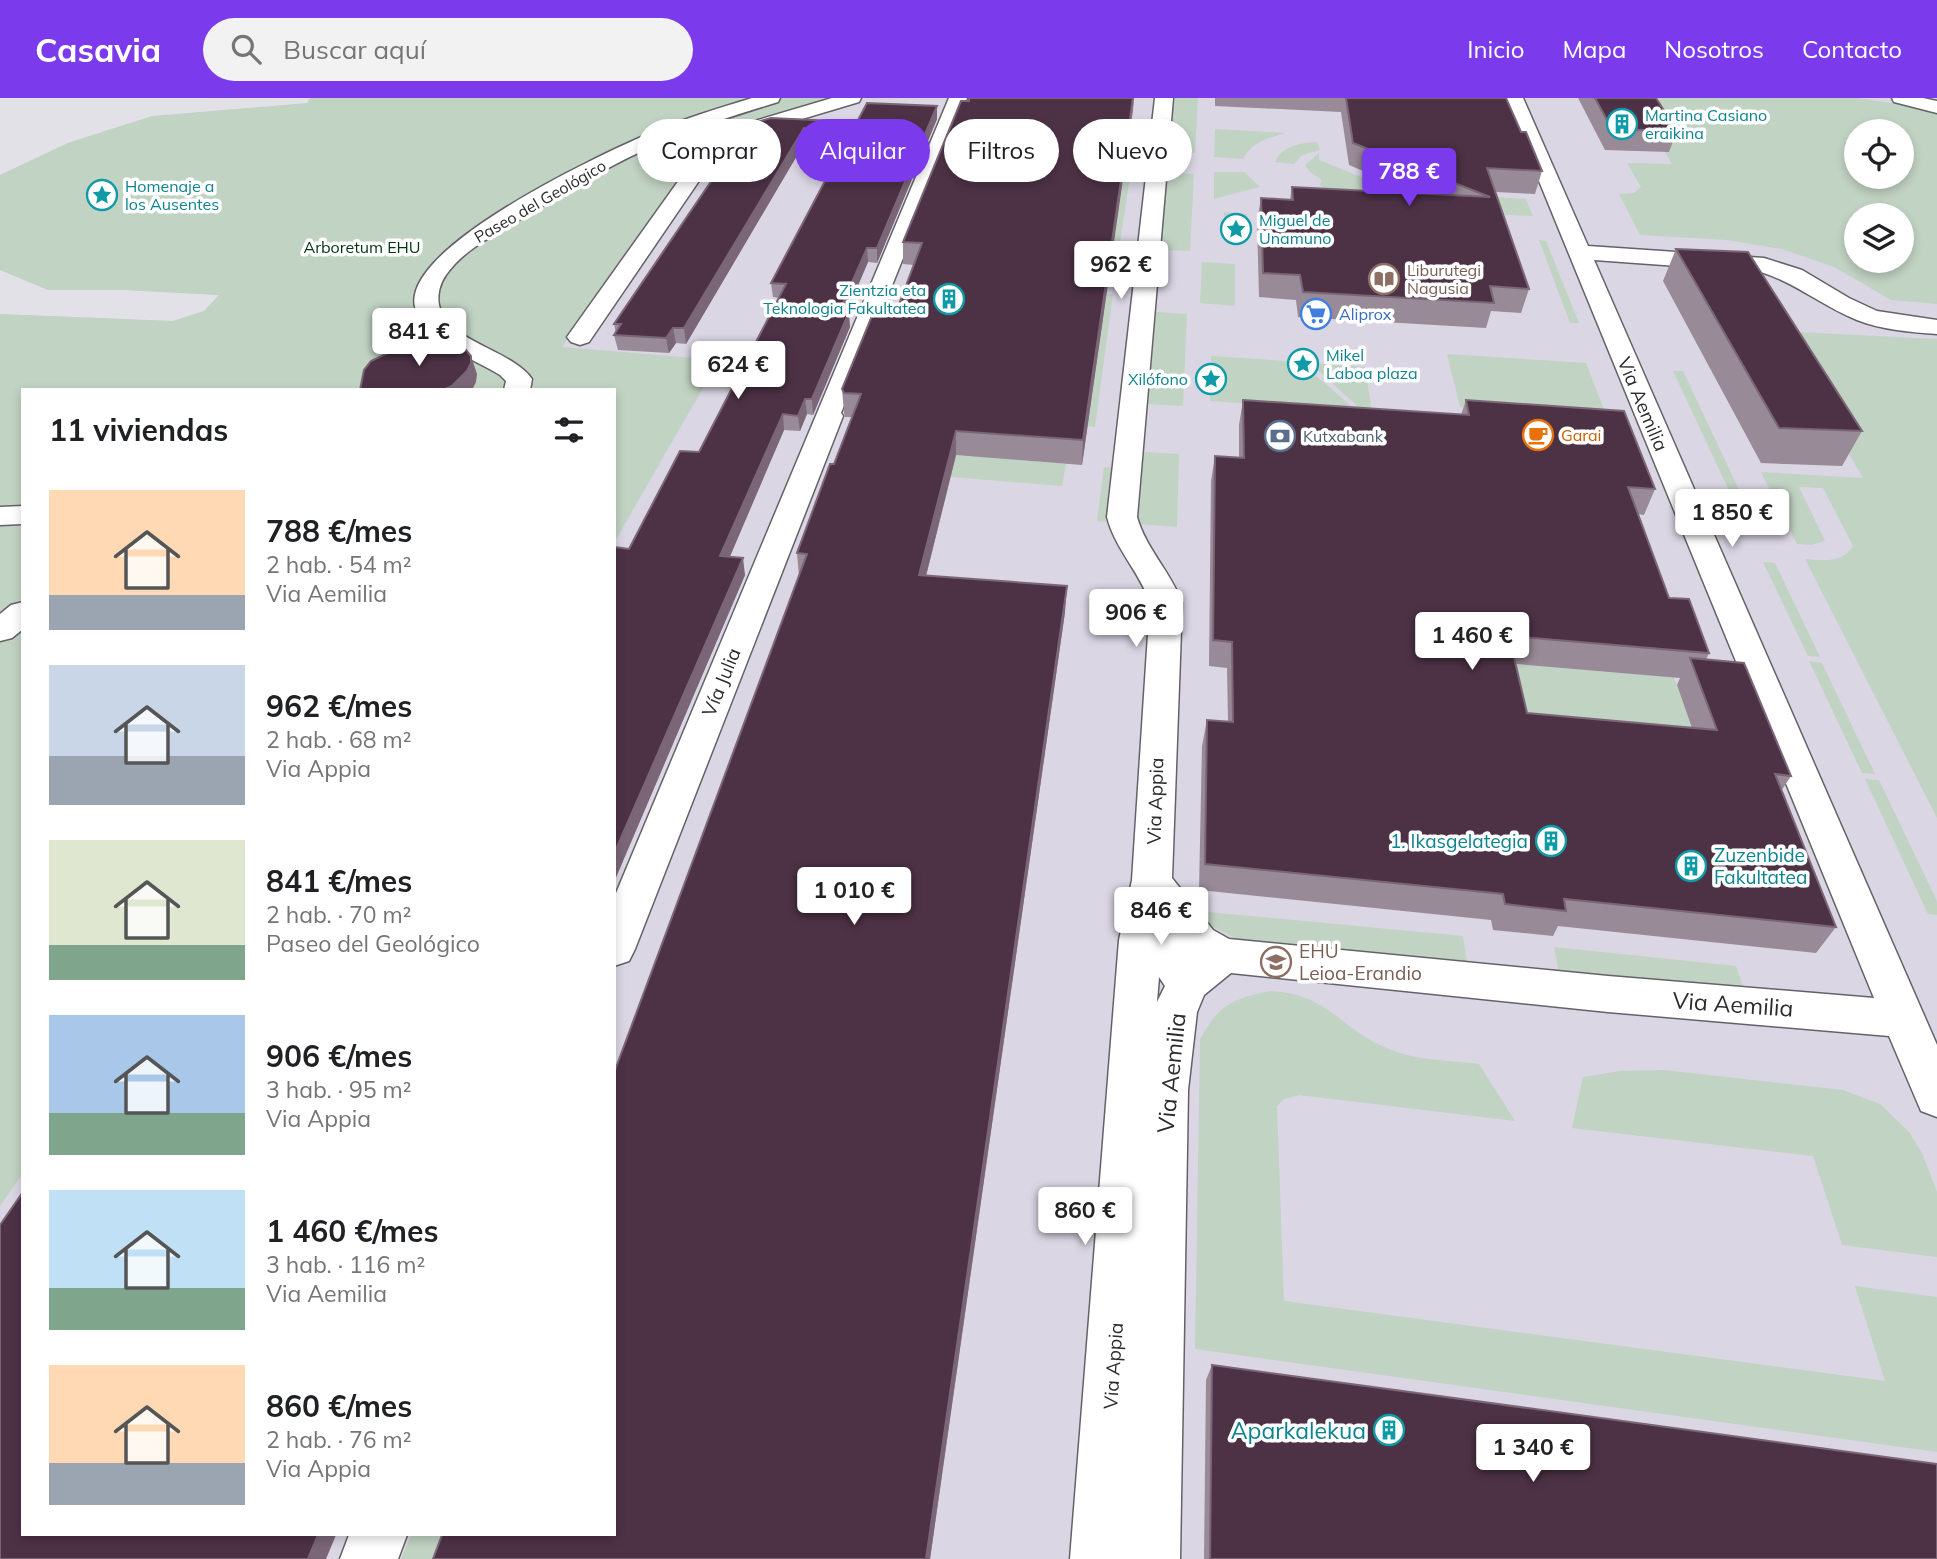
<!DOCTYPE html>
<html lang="es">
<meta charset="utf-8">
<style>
body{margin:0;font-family:Mulish,sans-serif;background:#f2f2f2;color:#202124;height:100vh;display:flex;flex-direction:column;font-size:26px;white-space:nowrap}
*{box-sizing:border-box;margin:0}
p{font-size:23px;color:#757577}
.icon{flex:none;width:38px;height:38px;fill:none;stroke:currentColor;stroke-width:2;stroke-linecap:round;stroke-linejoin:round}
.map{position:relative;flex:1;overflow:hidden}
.side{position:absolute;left:21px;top:290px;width:595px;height:1148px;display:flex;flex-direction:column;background:#fff;border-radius:0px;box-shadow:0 4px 10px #0003}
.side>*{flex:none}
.hud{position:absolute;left:637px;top:21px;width:665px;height:63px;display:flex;gap:14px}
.buttons{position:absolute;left:1844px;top:21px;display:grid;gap:14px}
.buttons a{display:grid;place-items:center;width:70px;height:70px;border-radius:50%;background:#fff;box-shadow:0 4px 10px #0003;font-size:35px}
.price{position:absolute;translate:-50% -60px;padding:0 16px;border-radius:7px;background:#fff;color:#222;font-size:23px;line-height:46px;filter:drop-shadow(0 2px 4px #0008)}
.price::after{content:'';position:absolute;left:50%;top:42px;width:21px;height:16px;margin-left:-10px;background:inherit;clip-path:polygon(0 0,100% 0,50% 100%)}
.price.selected{background:#7c3aed;color:#fff}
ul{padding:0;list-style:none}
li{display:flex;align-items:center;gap:21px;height:175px;padding:0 28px}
li span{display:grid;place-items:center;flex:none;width:196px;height:140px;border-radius:0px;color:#555}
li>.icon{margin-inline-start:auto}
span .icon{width:84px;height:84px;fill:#fffc;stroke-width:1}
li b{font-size:30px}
h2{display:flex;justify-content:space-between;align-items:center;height:84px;padding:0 28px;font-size:30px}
.chip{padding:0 24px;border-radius:32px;background:#fff;box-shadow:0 4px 10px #0003;font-size:24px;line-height:63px}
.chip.selected{background:#7c3aed;color:#fff}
header{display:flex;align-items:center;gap:42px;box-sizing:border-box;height:98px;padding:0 35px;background:#7c3aed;color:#fff}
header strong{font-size:33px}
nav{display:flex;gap:38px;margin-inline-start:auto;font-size:24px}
.search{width:490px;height:63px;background:#f2f2f2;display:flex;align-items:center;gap:18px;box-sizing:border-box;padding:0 24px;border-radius:38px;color:#757577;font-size:26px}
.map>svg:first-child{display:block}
</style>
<header>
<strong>Casavia</strong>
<div class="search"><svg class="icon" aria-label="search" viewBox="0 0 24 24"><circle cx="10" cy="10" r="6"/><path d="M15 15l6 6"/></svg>Buscar aquí</div>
<nav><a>Inicio</a><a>Mapa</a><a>Nosotros</a><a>Contacto</a></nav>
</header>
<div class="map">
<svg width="1937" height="1461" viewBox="0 0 1937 1461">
<rect width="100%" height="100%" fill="#e3e1e8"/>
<!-- built -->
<path fill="#dbd6e4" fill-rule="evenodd" d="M648,0H1937V1461H0V216L173,223L204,213L219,197L124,192H48L0,172V77L68,45L152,18ZM1857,33H1902V79H1857ZM1857,117H1902V163H1857ZM23,292H614V1437H23Z"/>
<!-- green -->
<path fill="#c1d3c3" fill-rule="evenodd" d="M310,0H841L708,46L562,249L719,262L614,445V292H23V1075L0,1108V216L173,223L204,213L219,197L124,192H48L0,172V77L68,45L152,18L307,5Z
M1174,0H1198L1195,55L1169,54Z
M1632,0H1858L1937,12V206L1891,202L1834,169L1782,151L1727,142L1640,137L1619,96L1634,95L1641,89L1627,65L1672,66ZM1857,33H1902V79H1857ZM1857,117H1902V163H1857Z
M1215,31L1286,35C1268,40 1252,44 1243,61L1214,59Z
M1317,44L1320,52L1302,57L1294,66L1275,64C1282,48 1300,45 1317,44Z
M1319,55V62L1371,83L1424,86L1402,98L1314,95L1324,90L1320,87L1322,82L1310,74L1305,67Z
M1125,71H1131L1117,165L1111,164Z
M1167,74L1194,76L1190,153L1160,152Z
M1214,74H1244L1260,89L1214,101Z
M1447,96L1526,101L1533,118L1289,105Z
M1224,114L1247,116L1248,142L1225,141Z
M1539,142L1546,143L1579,225H1570Z
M1202,164L1235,166V208L1200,205Z
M1106,196H1113L1095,329L1088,328Z
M1156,214L1187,216L1183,308L1148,306Z
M1777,233L1937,241V720L1805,461C1823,462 1842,466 1853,448L1823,390L1799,389L1825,443L1812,447L1797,446L1761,374L1863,380Z
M1447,256L1586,265L1607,319L1460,309Z
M1211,258L1300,264L1357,313L1210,303Z
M1310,265L1365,269L1372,314H1364Z
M1673,273H1683L1750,415L1739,414Z
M954,327L997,360L1066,366L1062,388L940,378Z
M1143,354L1179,356L1177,429L1138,426Z
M1104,369H1112L1106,424L1097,423Z
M1763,464L1775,465L1820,559L1808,558Z
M1809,563L1822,565L1875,676L1862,675Z
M1499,565L1674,579L1702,658L1516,642Z
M1865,681L1879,682L1937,803V817L1928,816Z
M1208,814L1463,838L1467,865L1237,841L1207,826Z
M1554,849L1736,868L1745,895L1559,875Z
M1270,893C1330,896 1340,932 1389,951C1416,963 1450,962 1479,966L1515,1023L1299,997L1284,1001L1277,1008L1284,1203L1885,1283L1855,1188L1937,1199V1354L1195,1251L1200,942C1218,907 1232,901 1270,893Z
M1664,972L1843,992L1880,1006L1910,1035L1923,1057L1937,1094V1159L1842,1147L1813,1058L1572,1030L1583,979L1620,973Z
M411,1437H454L446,1461H401Z"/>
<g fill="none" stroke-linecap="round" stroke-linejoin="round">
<!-- street casing -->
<g stroke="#646268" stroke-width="3">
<path id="street" d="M752,0H780L778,4C739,16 700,28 662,44C613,65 568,92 522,120C496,136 464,151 446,177C440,185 437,197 439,207C445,243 511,251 532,281L530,292H504L506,283L500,277C472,259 424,246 415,209C401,150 599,57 646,37C680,22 716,11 752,0Z
M832,0H861L859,4L752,36L718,55L589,244L580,247L571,244L567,239L704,47L738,28Z
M949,0H967L841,315L843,318L635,851L629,863L614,868V800Z
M1155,0H1173L1137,419C1146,451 1171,474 1182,505L1172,780L1213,832L1229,841L1608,878L1874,900L1505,0H1523L1588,148L1764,160L1802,172L1849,200L1877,213L1937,222V236C1910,234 1883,232 1857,222C1824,209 1796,185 1761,174L1594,162L1937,947V1019L1921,1013L1889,938L1608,914L1231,875L1204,897L1197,914L1188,992L1180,1461H1070L1119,842L1132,782L1150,505C1140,474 1115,451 1107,419ZM1159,879L1165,888L1157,904Z
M1892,0H1923L1937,3V15L1894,4Z
M23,408V426L0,427V409Z
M23,504V531L12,540L0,543V516L11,507Z
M349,1437H407L398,1461H340Z"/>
</g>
<!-- street -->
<use href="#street" fill="#fff" fill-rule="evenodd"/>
</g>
<!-- wall -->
<path fill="#988a96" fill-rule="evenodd" d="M1134,0L1082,367L956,357L926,478L1065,514L930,1461H433L799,478L797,455L834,366L852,319H845L844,315L842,291L898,209L914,167L903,166V144Z
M1215,0H1506L1521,34L1542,73L1535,96L1495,94L1529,191L1521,215L1491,213L1486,230L1298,219L1296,202L1259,199L1257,123L1261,100L1290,102L1292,89L1418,96L1349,67L1341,14L1215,8Z
M1578,0H1656L1677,33L1669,54L1605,52Z
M937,8V21L877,165L868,164L847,214L850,229L813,317L807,316L800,333L784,332L729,459L745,477L614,784V449L629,451L699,354L779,200L773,199L771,185L837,61L805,44L686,246L676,245L669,255L618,252L614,237L616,235L614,226L750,26L857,24Z
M1676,151L1862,333L1842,368L1761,365L1663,183Z
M1243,302L1461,317L1466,302L1655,391L1644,417L1638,416L1669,500L1709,555L1706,562L1791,678L1781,693L1836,829L1816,855L1558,828L1553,838L1493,832L1491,822L1199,792L1202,648L1207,622L1228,624L1227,570L1209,568L1211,383L1215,358L1239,359V327ZM1516,566L1680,580L1677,587L1692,630L1527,615Z
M1212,1267L1937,1461H1204L1206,1282Z"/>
<!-- shaded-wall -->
<path fill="#7a6676" d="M1134,0L1133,12L1082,367L1083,342Z
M937,8V21L877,165V150Z
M804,30L805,44L686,246L684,230Z
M867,150L868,164L840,229L839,214Z
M849,214L850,229L813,317L812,301Z
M673,230L676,245L669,255L666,240Z
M471,258L477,276L476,284L472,292H443Z
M805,301L807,316L800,333L798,318Z
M783,316L784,332L723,475L720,458Z
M956,333V357L920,502L919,477Z
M743,460L745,477L614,784V756Z
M1067,488L1065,514L930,1461H926Z
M318,1437H336L326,1461H308Z"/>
<!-- building -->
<path fill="#4d3245" stroke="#7a6676" stroke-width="2" d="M969,0H1133L1083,342L956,333L919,477L1067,488L926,1461H433L442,1437H614V975L807,456L797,455L830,366H834L861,296L844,295L842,291L876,208L898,209L922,145L903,144L961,3H969Z
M1346,0H1506L1521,34H1526L1542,73L1487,70L1529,191L1490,188L1494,205L1303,194L1300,177L1263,175L1261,100L1293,102L1292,89L1490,99L1353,45Z
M1595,0H1656L1677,33L1612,31Z
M867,5L937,8L877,150H867L839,214H849L812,301H805L798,318L783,316L720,458L743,460L614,756V449L629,451L680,353L699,354L786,186L771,185L842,51L804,30L684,230H673L666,240L614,237L621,226H614L750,26L771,20L857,24Z
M1676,151L1748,154L1862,333L1779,330Z
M444,238L462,247L471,258V265L467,273L452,288L443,292H360L364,272L371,263L388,255L422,253Z
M1243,302L1469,317L1466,302L1624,313L1655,391L1628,389L1669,500L1689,501L1709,555L1509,538L1527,615L1717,632L1690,560L1744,565L1791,678L1775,676L1836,829L1564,801L1566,813L1505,806L1503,796L1205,766L1207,622L1233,624L1232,544L1213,542L1215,358L1244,360Z
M23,1094V1437H318L308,1461H0V1127Z
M1212,1267L1937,1366V1461H1210Z"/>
<!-- icons -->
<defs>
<g id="building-ring" transform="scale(1.575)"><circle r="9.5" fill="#fff" stroke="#0f9aa8" stroke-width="1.5"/><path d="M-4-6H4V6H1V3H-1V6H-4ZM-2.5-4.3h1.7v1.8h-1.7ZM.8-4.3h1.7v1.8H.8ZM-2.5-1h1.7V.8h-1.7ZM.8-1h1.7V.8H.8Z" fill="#0f9aa8"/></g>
<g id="sight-ring" transform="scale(1.575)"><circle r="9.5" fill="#fff" stroke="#0f9aa8" stroke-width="1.5"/><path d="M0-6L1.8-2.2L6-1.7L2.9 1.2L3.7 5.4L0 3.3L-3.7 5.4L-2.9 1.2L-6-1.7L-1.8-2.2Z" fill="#0f9aa8"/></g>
<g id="library-ring" transform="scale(1.575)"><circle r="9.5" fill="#fff" stroke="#8d6e63" stroke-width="1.5"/><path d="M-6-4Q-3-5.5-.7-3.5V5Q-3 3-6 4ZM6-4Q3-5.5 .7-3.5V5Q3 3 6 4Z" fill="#8d6e63"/></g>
<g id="supermarket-ring" transform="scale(1.575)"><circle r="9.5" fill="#fff" stroke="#3f7fe0" stroke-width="1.5"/><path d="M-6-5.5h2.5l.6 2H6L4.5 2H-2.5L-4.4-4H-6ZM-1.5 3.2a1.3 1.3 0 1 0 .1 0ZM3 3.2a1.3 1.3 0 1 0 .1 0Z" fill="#3f7fe0"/></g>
<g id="cafe-ring" transform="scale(1.575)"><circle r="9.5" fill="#fff" stroke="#e8710a" stroke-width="1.5"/><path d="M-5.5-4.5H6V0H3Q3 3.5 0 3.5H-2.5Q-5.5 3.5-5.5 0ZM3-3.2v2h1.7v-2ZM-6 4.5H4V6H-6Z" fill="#e8710a"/></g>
<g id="bank-ring" transform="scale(1.575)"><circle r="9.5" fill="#fff" stroke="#5c6f8a" stroke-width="1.5"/><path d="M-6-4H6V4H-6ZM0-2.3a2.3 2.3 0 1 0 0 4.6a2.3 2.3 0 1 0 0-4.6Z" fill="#5c6f8a"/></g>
<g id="university-ring" transform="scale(1.575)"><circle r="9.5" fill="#fff" stroke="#8d6e63" stroke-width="1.5"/><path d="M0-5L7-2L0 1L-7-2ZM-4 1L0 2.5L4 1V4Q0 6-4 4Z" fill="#8d6e63"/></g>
</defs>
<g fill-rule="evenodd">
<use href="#building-ring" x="1622" y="26"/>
<use href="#sight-ring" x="102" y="97"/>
<use href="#sight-ring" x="1236" y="131"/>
<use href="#library-ring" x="1384" y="181"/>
<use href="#building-ring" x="949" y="201"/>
<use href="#supermarket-ring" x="1316" y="216"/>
<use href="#sight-ring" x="1303" y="266"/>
<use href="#sight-ring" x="1211" y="281"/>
<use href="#cafe-ring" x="1538" y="337"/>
<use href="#bank-ring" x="1280" y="338"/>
<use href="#building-ring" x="1551" y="743"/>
<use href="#building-ring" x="1691" y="768"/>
<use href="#university-ring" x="1276" y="864"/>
<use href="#building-ring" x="1389" y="1332"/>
</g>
<g text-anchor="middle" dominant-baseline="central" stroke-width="7" stroke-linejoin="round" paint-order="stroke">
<!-- far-culture labels -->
<g font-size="16" fill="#0d838f" stroke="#fff" text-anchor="start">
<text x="1645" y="17">Martina Casiano<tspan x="1645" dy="18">eraikina</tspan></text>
<text x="125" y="88">Homenaje a<tspan x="125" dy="18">los Ausentes</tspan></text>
<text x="1259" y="122">Miguel de<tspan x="1259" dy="18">Unamuno</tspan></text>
<text x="926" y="192" text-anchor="end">Zientzia eta<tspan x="926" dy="18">Teknologia Fakultatea</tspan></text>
<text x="1326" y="257">Mikel<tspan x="1326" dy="18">Laboa plaza</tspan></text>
<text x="1188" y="281" text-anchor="end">Xilófono</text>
</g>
<!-- far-street labels -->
<g font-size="16" fill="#2b2a2d" stroke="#fff">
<text transform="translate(540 103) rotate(-30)">Paseo del Geológico</text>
</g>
<!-- far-park labels -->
<g font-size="16" fill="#013411" stroke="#fff">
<text x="362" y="149">Arboretum EHU</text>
</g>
<!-- far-education labels -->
<g font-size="16" fill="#785e54" stroke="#fff" text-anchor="start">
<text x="1407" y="172">Liburutegi<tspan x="1407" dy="18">Nagusia</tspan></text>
</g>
<!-- far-shop labels -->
<g font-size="16" fill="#366cbe" stroke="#fff" text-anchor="start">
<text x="1339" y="216">Aliprox</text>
</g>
<!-- far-food labels -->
<g font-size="16" fill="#c56008" stroke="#fff" text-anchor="start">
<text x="1561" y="337">Garai</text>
</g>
<!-- far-service labels -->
<g font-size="16" fill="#4e5e75" stroke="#fff" text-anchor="start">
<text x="1303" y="338">Kutxabank</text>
</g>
<!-- street labels -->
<g font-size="19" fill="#2b2a2d" stroke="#fff">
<text transform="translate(1643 306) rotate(67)">Via Aemilia</text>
<text transform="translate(721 584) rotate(-68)">Vía Julia</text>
<text transform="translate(1155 703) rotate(-88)">Via Appia</text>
<text transform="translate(1113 1268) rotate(-86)">Via Appia</text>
</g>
<!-- culture labels -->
<g font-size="19" fill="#0d838f" stroke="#fff" text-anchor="end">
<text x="1528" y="743">1. Ikasgelategia</text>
<text x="1714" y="757" text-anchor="start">Zuzenbide<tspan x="1714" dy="22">Fakultatea</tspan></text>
</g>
<!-- education labels -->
<g font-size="19" fill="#785e54" stroke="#fff" text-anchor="start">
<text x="1299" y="853">EHU<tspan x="1299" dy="22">Leioa-Erandio</tspan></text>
</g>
<!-- near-street labels -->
<g font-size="23" fill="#2b2a2d" stroke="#fff">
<text transform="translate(1733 906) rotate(4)">Via Aemilia</text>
<text transform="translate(1171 975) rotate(-84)">Via Aemilia</text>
</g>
<!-- near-culture labels -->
<g font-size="23" fill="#0d838f" stroke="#fff" text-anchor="end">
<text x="1366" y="1332">Aparkalekua</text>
</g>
</g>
</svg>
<div class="buttons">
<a><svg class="icon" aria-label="locate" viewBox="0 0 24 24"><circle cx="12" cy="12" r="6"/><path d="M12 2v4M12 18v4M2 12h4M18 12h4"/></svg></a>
<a><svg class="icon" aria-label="layers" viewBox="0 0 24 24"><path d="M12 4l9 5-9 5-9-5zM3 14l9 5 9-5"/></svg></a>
</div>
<b class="price selected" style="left:1409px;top:110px">788 €</b>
<b class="price" style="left:1121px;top:203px">962 €</b>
<b class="price" style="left:419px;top:270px">841 €</b>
<b class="price" style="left:738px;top:303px">624 €</b>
<b class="price" style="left:1732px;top:451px">1 850 €</b>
<b class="price" style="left:1136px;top:551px">906 €</b>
<b class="price" style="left:1472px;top:574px">1 460 €</b>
<b class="price" style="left:854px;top:829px">1 010 €</b>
<b class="price" style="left:1161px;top:849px">846 €</b>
<b class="price" style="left:1085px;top:1149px">860 €</b>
<b class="price" style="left:1533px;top:1386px">1 340 €</b>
<div class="hud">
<a class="chip">Comprar</a>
<a class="chip selected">Alquilar</a>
<a class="chip">Filtros</a>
<a class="chip">Nuevo</a>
</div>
<section class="side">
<h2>11 viviendas<svg class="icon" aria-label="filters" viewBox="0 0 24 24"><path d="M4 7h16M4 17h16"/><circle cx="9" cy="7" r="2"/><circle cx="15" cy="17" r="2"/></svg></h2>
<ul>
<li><span style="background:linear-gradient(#ffd9b3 75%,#9aa5b1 0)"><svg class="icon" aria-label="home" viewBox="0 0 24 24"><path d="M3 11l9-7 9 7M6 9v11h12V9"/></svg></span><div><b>788 €/mes</b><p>2 hab. · 54 m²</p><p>Via Aemilia</p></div></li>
<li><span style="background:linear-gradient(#c9d6e8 65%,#9aa5b1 0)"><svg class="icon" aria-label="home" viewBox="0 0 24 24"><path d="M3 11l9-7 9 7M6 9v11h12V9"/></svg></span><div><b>962 €/mes</b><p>2 hab. · 68 m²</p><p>Via Appia</p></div></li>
<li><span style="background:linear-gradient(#dfe7d0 75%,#7fa58c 0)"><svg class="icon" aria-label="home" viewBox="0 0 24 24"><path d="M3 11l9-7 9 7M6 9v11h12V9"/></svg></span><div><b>841 €/mes</b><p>2 hab. · 70 m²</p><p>Paseo del Geológico</p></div></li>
<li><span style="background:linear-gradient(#a9c7e8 70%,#7fa58c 0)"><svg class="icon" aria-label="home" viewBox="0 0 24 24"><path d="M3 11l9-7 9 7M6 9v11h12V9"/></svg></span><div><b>906 €/mes</b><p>3 hab. · 95 m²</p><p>Via Appia</p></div></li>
<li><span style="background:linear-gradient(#bfe0f5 70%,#7fa58c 0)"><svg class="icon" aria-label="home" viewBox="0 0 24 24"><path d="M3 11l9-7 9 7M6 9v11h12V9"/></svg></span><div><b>1 460 €/mes</b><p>3 hab. · 116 m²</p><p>Via Aemilia</p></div></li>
<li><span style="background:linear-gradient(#ffd9b3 70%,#9aa5b1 0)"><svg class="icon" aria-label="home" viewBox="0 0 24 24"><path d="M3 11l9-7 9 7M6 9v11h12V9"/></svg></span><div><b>860 €/mes</b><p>2 hab. · 76 m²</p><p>Via Appia</p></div></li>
</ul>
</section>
</div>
